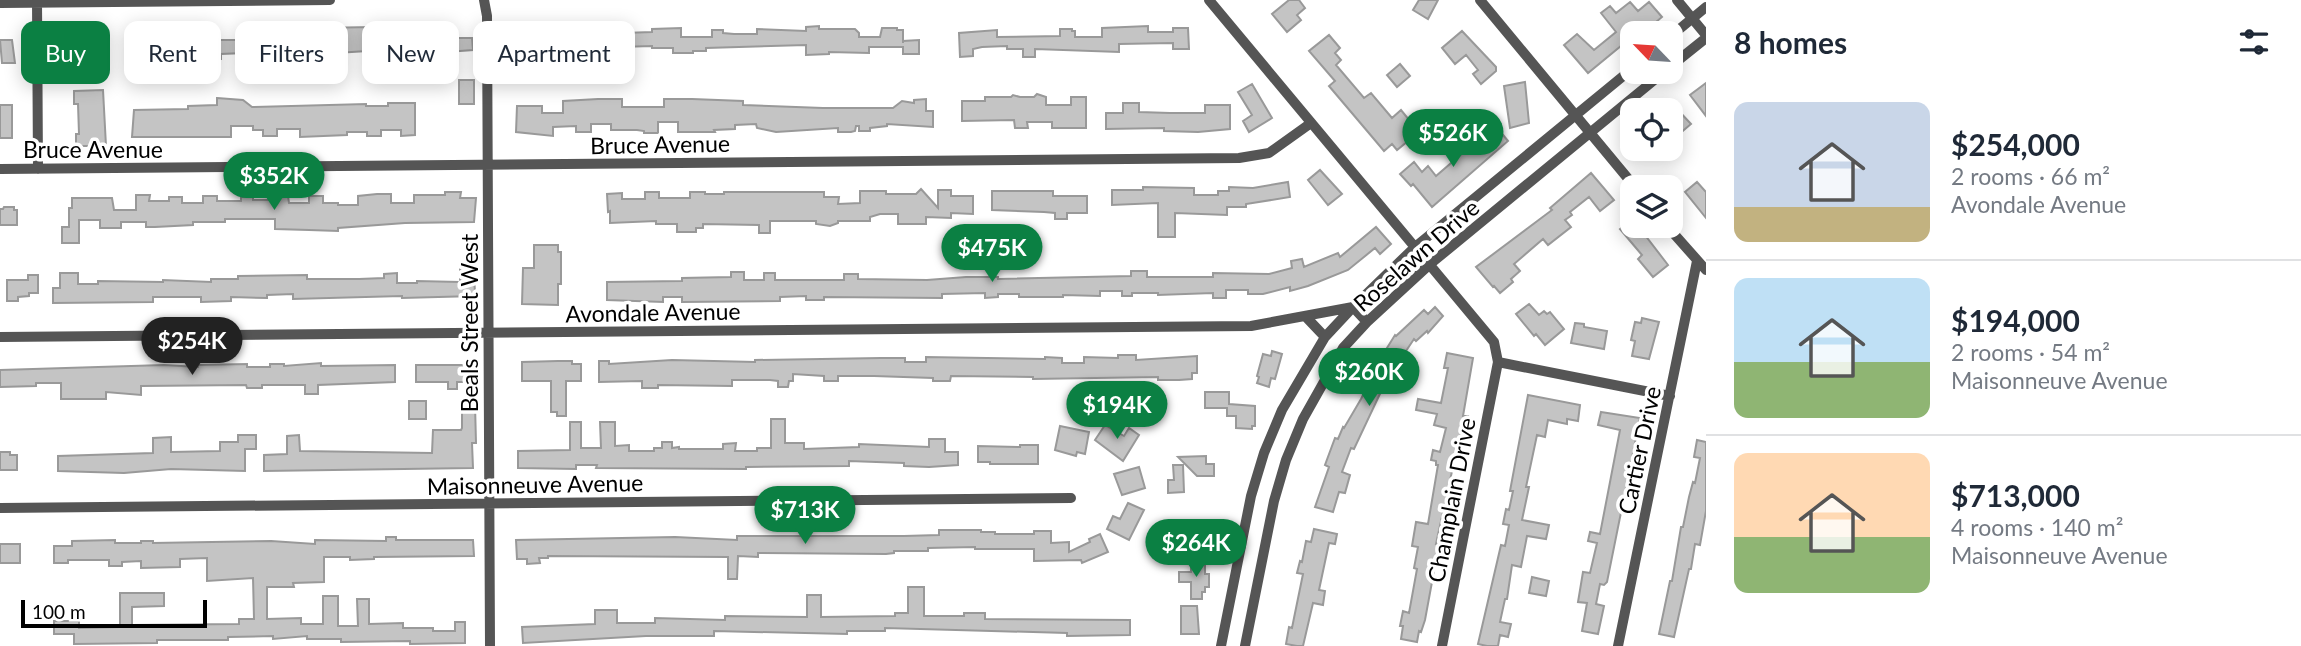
<!DOCTYPE html>
<meta charset="utf-8">
<style>
body{margin:0;font-family:Lato,sans-serif;background:#f6f6f7;color:#1f2937;height:100vh;display:flex;flex-direction:column;font-size:26px;white-space:nowrap}
*{box-sizing:border-box;margin:0}
p{font-size:23px;color:#747a83}
.icon{flex:none;width:38px;height:38px;fill:none;stroke:currentColor;stroke-width:2;stroke-linecap:round;stroke-linejoin:round}
.map{position:relative;flex:1;overflow:hidden}
.details{display:flex;flex-direction:column;background:#fff;width:595px}
.details>*{flex:none}
.hud{position:absolute;left:21px;top:21px;width:665px;height:63px;display:flex;gap:14px}
.needle{width:46px;rotate:295deg}
.buttons{position:absolute;left:1620px;top:21px;display:grid;gap:14px}
.buttons a{display:grid;place-items:center;width:63px;height:63px;border-radius:14px;background:#fff;box-shadow:0 4px 18px #0003;font-size:35px}
.scale{position:absolute;left:21px;bottom:18px;width:186px;box-sizing:border-box;padding-left:7px;border:4px solid #000;border-top:0;font-size:19px;line-height:24px;white-space:nowrap;color:#000;-webkit-text-stroke:5px #fff;paint-order:stroke}
.price{position:absolute;translate:-50% -60px;padding:0 16px;border-radius:24px;background:#0b8043;color:#fff;font-size:23px;line-height:46px;filter:drop-shadow(0 2px 4px #0008)}
.price::after{content:'';position:absolute;left:50%;top:42px;width:21px;height:16px;margin-left:-10px;background:inherit;clip-path:polygon(0 0,100% 0,50% 100%)}
.price.current{background:#222;color:#fff}
ul{padding:0;list-style:none}
li{display:flex;align-items:center;gap:21px;height:175px;padding:0 28px}
li+li{border-top:2px solid #e0e1e3}
li span{display:grid;place-items:center;flex:none;width:196px;height:140px;border-radius:14px;color:#555}
li>.icon{margin-inline-start:auto}
span .icon{width:84px;height:84px;fill:#fffc;stroke-width:1}
li b{font-size:30px}
h2{display:flex;justify-content:space-between;align-items:center;height:84px;padding:0 28px;font-size:30px}
.chip{padding:0 24px;border-radius:14px;background:#fff;box-shadow:0 4px 18px #0003;font-size:24px;line-height:63px}
.chip.current{background:#0b8043;color:#fff}
main{display:flex;flex:1;min-height:0}
.map>svg:first-child{display:block}
</style>
<main>
<div class="map">
<svg width="1706" height="646" viewBox="0 0 1706 646">
<rect width="100%" height="100%" fill="#fff"/>
<!-- building -->
<path fill="#c4c4c4" stroke="#999" stroke-width="2" d="M1289,0H1299L1305,8L1297,15L1301,20L1287,32L1272,14Z
M1419,0H1438L1428,19L1413,10Z
M1630,2L1638,11L1649,2L1662,17L1643,33H1633V36L1588,73L1564,45L1577,34L1594,50L1616,32L1601,13L1610,6L1616,13Z
M819,26V29H855L859,33V37H880L882,28H897V30H903V43V41L919,40V54H903V47H869V53L829,52V54L806,55V45L706,48V51H693V53H673V48H652V46L518,50V30H534V37L540,38H565L564,31H578V34H609V30H623V33L652,32V29L681,28V37H712V30H723V33L734,34H757V29L806,31V27Z
M1148,26V32H1173V28H1188L1189,49H1173V43L1119,44V52L1035,49V57H1023V49H1007V46L982,47L973,49V56L960,57L959,33L997,30V37L1060,36V29H1072V31H1075V37H1102V28Z
M373,27V31H414V48L336,53L243,50L244,53L221,54V59H211V48H138L137,32H146V29L201,28V31L211,30V40H242V31H254V34H276V29L293,28V40H317V28Z
M1462,31L1496,67V71L1481,84L1473,74L1478,70L1466,55L1455,64L1442,48Z
M432,33H449V35H457V38H472L473,50L433,53Z
M91,34H106L107,67H95V60H74V73H62V43H91Z
M1329,35L1340,48L1335,53L1341,60L1336,65L1364,98L1371,93L1392,118L1401,110L1414,126L1404,135L1408,141L1397,150L1392,144L1384,151L1368,132L1329,86L1335,81L1309,51Z
M0,40H12L15,63H2Z
M1400,64L1410,76L1397,87L1387,75Z
M459,80H474V104H459Z
M1525,82L1529,123L1510,128L1504,86Z
M1706,83V116L1690,95Z
M1252,84L1272,118L1249,132L1243,121L1252,115L1238,92Z
M103,90L106,146H76V134H79L78,104H74V91Z
M1037,94L1046,97V105H1071V97H1086V128H1052V122H1027L1028,128H1015L1014,120L962,121V101H985V97H1011L1013,95L1020,97H1034Z
M217,98L243,100L252,107L366,104V106H388V103H415V135L401,136V130H381V136H367V132H347V135L300,137V129H277V136H263V130H253V126H231V137H132L134,110L188,109V106L217,105Z
M598,99H622V107H664V99H692L743,101V105L823,108H893L902,101L914,103V100L926,99V111H933V127L887,124V126L870,128V131H859V126H856L855,131L851,132H838V128L776,132L757,128L756,124L735,125V129L714,130L715,132H678V122H658V133H644V131L637,130H611V124H591V132H576V126L553,127V136L516,132L517,106H542V113H563V101Z
M1123,103H1139V112L1170,113H1205V105H1230V129L1198,132L1164,131V128L1106,129V113H1123Z
M0,105H12V138H0Z
M1677,109L1691,124L1671,141V114Z
M1499,130L1508,141L1432,207L1413,184L1411,186L1400,174L1414,162L1422,172L1428,166L1436,176L1487,132L1491,137Z
M1320,170L1342,194L1328,205L1308,180Z
M1591,173L1614,200L1600,211L1589,197L1570,212L1572,215L1565,220L1571,227L1548,245L1543,239L1514,264L1520,271L1511,279L1513,282L1500,293L1494,286L1493,287L1476,267L1552,210L1550,208Z
M1288,182L1290,197L1246,204V207H1227V215L1175,213V237H1158V203L1112,205V190H1143V187L1194,188V195H1218V191H1229V187L1253,188Z
M1697,182L1706,192V218L1685,192Z
M921,189L938,208V190H951V196H973V214L951,213V218L926,217V224H898V214H880L870,217V221H838V223L830,226L816,224V221H770V233H759V225L703,224V228H696V232H677V224H656V221L610,223V211L608,212L607,194L622,193V199H645V192H659V198H690V192H705V194H724V192H824V197H839L838,204L860,203V191H886V194H916Z
M992,191H1053V196H1087V213H1067V219H1055V213L1044,212L992,210Z
M445,192H461L460,198H476L474,222L405,223L338,228V231L309,230L275,229V219H225V222H193V225L155,227H146V222H121V228H100V220H79V243H62V227H69V208H72V198H112L114,210H136V195H150L149,201H169V197H182V203H203V196H217V201H241V197H253V200H275V196H288L289,203H309V196H323V203H338V205H358V196L377,194H391V203H414V195H445Z
M4,207H14V210H17V225H0V209H3Z
M1632,219L1633,226H1638L1668,265L1653,277L1638,259L1642,255L1620,229Z
M1376,227L1391,244L1380,254L1375,248L1348,270L1308,286L1290,291V287L1263,294H1248V290H1226V298H1213V293L1158,295V293H1132V296H1122V291H1100V296L1063,295V297H1019V294H998V297L985,298V293L942,294V298L824,297V300H806V296L780,297V301L682,302V297H663V302L607,300V282L682,281V278L731,277V272H744V280H764V273H775V280H844V274H858V279L927,280L966,277H998V279L1131,276V271H1147V277H1213V273L1269,274L1292,268L1291,261L1302,259L1304,267L1338,253L1340,257Z
M534,245H558V252H561V284H558V305L522,304L523,268H534Z
M460,266H474L475,296L402,298V296L293,299V294L267,295V298L231,297V301L201,302V297H153V302L53,303V288H60V273H78V284H98V281L163,282V280L211,282V279H238V276L307,275V279H359L384,278V274L397,273V283H417V281L460,282Z
M28,275H38V293H29V296L18,297V301H7V280H28Z
M1529,304L1539,315L1544,311L1547,314L1550,312L1564,329L1545,345L1536,334L1534,336L1516,314Z
M1435,307L1443,316L1428,333L1427,331L1416,341L1414,339L1386,381L1354,449L1351,448L1342,472L1350,475L1345,493L1339,492L1333,512L1315,507L1329,467L1325,465L1335,438L1338,439L1343,427L1344,428L1361,399L1374,373L1372,372L1395,335L1396,336L1424,310L1428,314Z
M1642,318L1659,322L1649,359L1632,356L1635,341L1631,340L1635,322L1641,323Z
M1575,323L1584,324V327L1607,331L1604,349L1571,343Z
M1272,351L1282,354L1275,379L1271,378L1269,387L1257,383L1259,377L1257,376L1263,354L1271,356Z
M1447,353L1473,358L1463,416H1468L1465,432L1462,431L1458,444L1436,544H1439L1425,620L1421,632L1419,631L1417,642L1401,639L1403,626H1400L1403,611L1409,613L1417,569L1414,568L1418,547L1412,546L1416,522L1428,524L1438,465H1436V461L1431,460L1433,450L1440,452L1446,428L1434,425L1437,414L1416,410L1418,399L1441,403L1448,368H1444Z
M1118,355H1136V360L1197,356V373H1192V379L1179,380H1158V377L1033,379V377L951,376L950,381H933V378L874,376H838V381H824V376L793,374V381H789L788,387H778V381L770,380H732V386L658,385V388H642V381L599,382V361H609V364L672,360L755,362V360L881,358H905V362H926V357L1045,359V357L1062,358V363H1084V357L1118,358Z
M558,361H572V364H581V381H566V416H557V412H551V381H522V362Z
M321,363V366L395,365V382L318,385V394H305V385H262V388H247L246,385L141,386V395L106,392V399H61V383H36V386L0,387V370L164,365L198,367V365L247,364V367H270V364H284V366Z
M416,365H471V382H457V389H448V382H416Z
M1205,392H1229V404L1255,406V426H1252V429L1236,428V416H1227V408H1205Z
M1528,395L1580,405L1578,421L1567,419V424L1548,420L1545,437L1537,435L1526,487H1529L1522,520L1549,525L1546,539L1527,536L1521,567L1512,565L1507,599H1505L1500,622L1511,624L1508,637L1500,635L1498,646H1487L1478,644L1501,545L1505,546L1509,525L1503,524L1506,509L1509,510L1513,491H1510Z
M409,401H426V419H409Z
M462,404H475L476,443H472L473,468L264,471V455L287,454V436L299,435L300,451L432,453L433,430H461L462,428Z
M1601,412L1640,418L1607,582L1604,585L1600,584L1596,604L1604,606L1598,634L1582,631L1587,603L1578,602L1583,572L1590,573L1597,543L1588,541L1590,532L1600,534L1620,430L1598,425Z
M771,419H785V443H804V449L859,447V444L929,447V439H945V452H958V465L929,467L904,466V463L849,461V466L746,467V469L596,468L597,465H576V469L518,468V451L570,450V422H581V448H601L600,422H615V446L629,445V451H654V448H662V442H672V448L679,447V449H723V444L736,443L735,451H757V448H771Z
M1105,425L1124,436L1129,428L1139,435L1123,461L1095,440Z
M1060,426L1089,432L1085,454L1077,452L1076,456L1055,450Z
M238,435H256V449H245V471L171,469L124,473L58,471V456L153,453V438L171,437V452L220,451V442H238Z
M1697,440L1706,442V511L1700,545L1695,544L1691,569H1689L1674,637L1659,634L1670,581H1672L1681,527H1683L1689,497L1693,482L1695,483L1700,458L1694,457Z
M1020,445H1038V464H990V462H978V446L1020,447Z
M0,452H10V455H17V470H0Z
M1206,456V464H1214V476H1197L1178,457Z
M1173,465H1183L1184,492L1168,493V480H1174Z
M1139,467L1145,488L1122,495L1114,474Z
M1128,503L1144,510L1129,540L1107,529L1113,516L1120,519Z
M1220,522V534L1215,535V548H1200L1199,541H1190V534H1185L1184,523Z
M1314,529L1337,534L1335,544L1329,543L1319,590L1325,591L1323,605L1313,603L1303,646H1297L1286,644L1289,627L1292,628L1294,618L1303,574L1297,573L1300,561L1302,562L1306,541L1311,542Z
M939,530H981V532H995V534H1034V531H1051V543L1069,542V552L1090,542L1089,539L1100,534L1108,552L1082,563L1081,560L1034,561V549H975V547L928,548V551H894V553L886,554L758,553V557L738,556L737,579H728V557L548,556V558H539L540,563L527,564V559H517L516,540L675,537L737,540V536H904L939,535Z
M386,537H396V540H473L474,556L374,557V559L350,560V557H324V582L293,583L294,587H267V619L301,618V624H323V596H338V626H358L357,599H369V624L403,623V628H433V631H455V622H465V643L410,644V641L341,642V639H307V636L273,639V636L228,637V640H157V643L74,644V634H54V621H79V628L120,627V593H164V606L132,607V625L239,624V619H254L253,578L207,581V558L180,559V567L141,568V561L122,562V566H109V560H68V563H54V546H72V541L115,540V543H141V541H153V543L271,541L315,544V540L386,541Z
M0,544H20V563H0Z
M1191,562H1205V574H1209V587H1205V592H1202V599H1191V582H1179V572H1191Z
M1532,577L1549,581L1546,596L1529,593Z
M908,587H924V616H964V613H985V619L1130,620V635L1067,636V633L885,628V631H847V634L714,631V636H646L523,643L522,627L595,624V610H617V623H655V618L725,620V616L807,617V595H821V617L895,616V613H908Z
M1181,606H1197L1199,634H1181Z"/>
<g fill="none" stroke-linecap="round" stroke-linejoin="round">
<!-- street -->
<path stroke="#555" stroke-width="10" d="M37,0L38,169
M484,0L487,16L490,646
M1209,0L1494,342L1498,362L1670,396
M1480,0L1635,187
M1677,0L1706,35
M0,3L330,0
M1671,36L1706,7
M1671,66L1706,38
M0,169L1239,158L1269,153L1311,123
M1667,226L1706,270
M1306,317L1325,337
M0,337L1251,326L1353,307L1367,322
M0,508L1071,498
M1221,646L1251,496L1264,453L1282,410L1325,337L1353,307L1415,247L1633,68
M1245,646L1274,501L1286,460L1303,419L1343,348L1367,322L1429,265L1664,72
M1442,646L1498,362
M1618,646L1697,261"/>
</g>
<g text-anchor="middle" dominant-baseline="central" stroke-width="7" stroke-linejoin="round" paint-order="stroke">
<!-- street labels -->
<g font-size="23" fill="#000" stroke="#fff">
<text transform="translate(660 144) rotate(-1)">Bruce Avenue</text>
<text x="93" y="149">Bruce Avenue</text>
<text transform="translate(1416 255) rotate(-41)">Roselawn Drive</text>
<text transform="translate(653 312) rotate(-1)">Avondale Avenue</text>
<text transform="translate(469 323) rotate(-90)">Beals Street West</text>
<text transform="translate(1639 450) rotate(-78)">Cartier Drive</text>
<text transform="translate(535 484) rotate(-1)">Maisonneuve Avenue</text>
<text transform="translate(1451 500) rotate(-79)">Champlain Drive</text>
</g>
</g>
</svg>
<div class="buttons">
<a><svg class="needle" viewBox="-14 -14 28 28"><path d="M0-13l5 13h-10z" fill="#e53935"/><path d="M0 13l5-13h-10z" fill="#747a83"/></svg></a>
<a><svg class="icon" aria-label="locate" viewBox="0 0 24 24"><circle cx="12" cy="12" r="6"/><path d="M12 2v4M12 18v4M2 12h4M18 12h4"/></svg></a>
<a><svg class="icon" aria-label="layers" viewBox="0 0 24 24"><path d="M12 4l9 5-9 5-9-5zM3 14l9 5 9-5"/></svg></a>
</div>
<div class="scale">100 m</div>
<b class="price" style="left:1453px;top:169px">$526K</b>
<b class="price" style="left:274px;top:212px">$352K</b>
<b class="price" style="left:992px;top:284px">$475K</b>
<b class="price current" style="left:192px;top:377px">$254K</b>
<b class="price" style="left:1369px;top:408px">$260K</b>
<b class="price" style="left:1117px;top:441px">$194K</b>
<b class="price" style="left:805px;top:546px">$713K</b>
<b class="price" style="left:1196px;top:579px">$264K</b>
<div class="hud">
<a class="chip current">Buy</a>
<a class="chip">Rent</a>
<a class="chip">Filters</a>
<a class="chip">New</a>
<a class="chip">Apartment</a>
</div>
</div>
<section class="details">
<h2>8 homes<svg class="icon" aria-label="filters" viewBox="0 0 24 24"><path d="M4 7h16M4 17h16"/><circle cx="9" cy="7" r="2"/><circle cx="15" cy="17" r="2"/></svg></h2>
<ul>
<li><span style="background:linear-gradient(#c9d6e8 75%,#c2b280 0)"><svg class="icon" aria-label="home" viewBox="0 0 24 24"><path d="M3 11l9-7 9 7M6 9v11h12V9"/></svg></span><div><b>$254,000</b><p>2 rooms · 66 m²</p><p>Avondale Avenue</p></div></li>
<li><span style="background:linear-gradient(#bfe0f5 60%,#8fb573 0)"><svg class="icon" aria-label="home" viewBox="0 0 24 24"><path d="M3 11l9-7 9 7M6 9v11h12V9"/></svg></span><div><b>$194,000</b><p>2 rooms · 54 m²</p><p>Maisonneuve Avenue</p></div></li>
<li><span style="background:linear-gradient(#ffd9b3 60%,#8fb573 0)"><svg class="icon" aria-label="home" viewBox="0 0 24 24"><path d="M3 11l9-7 9 7M6 9v11h12V9"/></svg></span><div><b>$713,000</b><p>4 rooms · 140 m²</p><p>Maisonneuve Avenue</p></div></li>
</ul>
</section>
</main>
